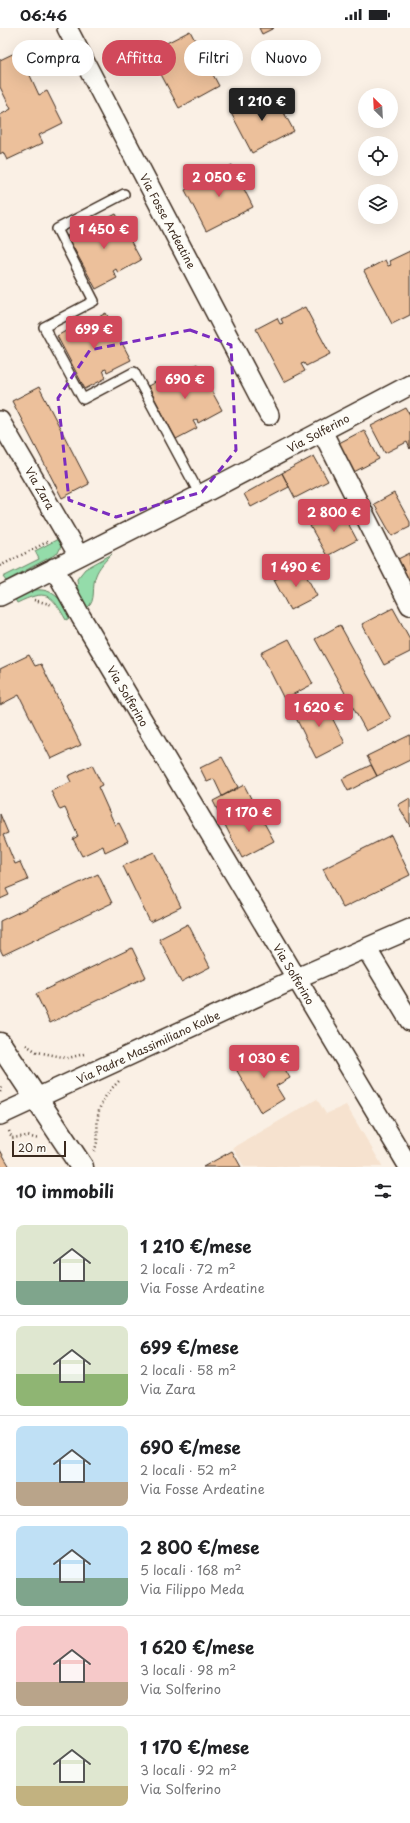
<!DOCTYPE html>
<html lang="it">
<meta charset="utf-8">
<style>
body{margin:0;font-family:"Playpen Sans",sans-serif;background:#f2f2f2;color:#202124;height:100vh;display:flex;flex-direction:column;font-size:15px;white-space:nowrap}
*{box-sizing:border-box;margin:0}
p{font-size:13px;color:#757577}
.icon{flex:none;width:22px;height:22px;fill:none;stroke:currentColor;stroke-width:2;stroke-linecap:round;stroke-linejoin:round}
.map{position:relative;height:1139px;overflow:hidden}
.panel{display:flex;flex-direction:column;background:#fff;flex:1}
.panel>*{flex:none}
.guide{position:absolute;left:12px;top:12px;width:386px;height:36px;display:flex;gap:8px}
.needle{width:26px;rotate:336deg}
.fabs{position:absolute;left:358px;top:60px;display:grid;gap:8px}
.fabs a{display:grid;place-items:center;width:40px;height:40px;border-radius:50%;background:#fff;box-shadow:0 4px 16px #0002;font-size:20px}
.scale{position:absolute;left:12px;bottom:10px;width:54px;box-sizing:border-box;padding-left:4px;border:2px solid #3b2a1e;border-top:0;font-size:11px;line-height:14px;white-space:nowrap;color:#3b2a1e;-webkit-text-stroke:3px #fdfcf7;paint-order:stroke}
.price{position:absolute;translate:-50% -34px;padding:0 9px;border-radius:4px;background:#d1495b;color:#fff;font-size:13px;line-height:26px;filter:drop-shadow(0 1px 2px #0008)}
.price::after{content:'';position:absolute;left:50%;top:24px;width:12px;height:9px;margin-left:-6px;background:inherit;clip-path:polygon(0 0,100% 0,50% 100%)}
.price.on{background:#222;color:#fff}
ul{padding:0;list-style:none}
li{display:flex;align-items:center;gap:12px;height:100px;padding:0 16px}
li+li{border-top:1px solid #e0e0e0}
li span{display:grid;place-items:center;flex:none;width:112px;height:80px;border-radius:8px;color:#555}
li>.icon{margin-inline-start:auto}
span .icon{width:48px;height:48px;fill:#fffc;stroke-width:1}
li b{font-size:17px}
h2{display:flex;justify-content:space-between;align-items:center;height:48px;padding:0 16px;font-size:17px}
.pill{padding:0 14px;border-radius:18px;background:#fff;box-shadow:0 4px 16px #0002;font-size:14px;line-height:36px}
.pill.on{background:#d1495b;color:#fff}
.status{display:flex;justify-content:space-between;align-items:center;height:28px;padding:0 20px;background:#fff;direction:ltr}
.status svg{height:11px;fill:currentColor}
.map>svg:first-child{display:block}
</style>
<div class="status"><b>06:46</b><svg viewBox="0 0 49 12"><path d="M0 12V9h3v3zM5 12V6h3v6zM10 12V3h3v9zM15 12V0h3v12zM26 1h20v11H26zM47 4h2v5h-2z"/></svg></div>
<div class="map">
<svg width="410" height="1139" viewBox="0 0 410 1139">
<rect width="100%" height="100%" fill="#faf0e5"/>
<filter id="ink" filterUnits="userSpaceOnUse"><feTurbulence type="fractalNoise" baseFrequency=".025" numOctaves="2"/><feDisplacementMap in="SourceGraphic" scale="8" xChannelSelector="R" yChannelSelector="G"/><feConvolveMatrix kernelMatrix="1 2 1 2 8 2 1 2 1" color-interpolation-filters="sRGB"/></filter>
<g filter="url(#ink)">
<!-- built -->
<path fill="#f6e2cf" d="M317,1071L326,1086L346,1077L383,1139H244L233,1120Z"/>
<!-- green -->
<path fill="#94dcaa" stroke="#688364" d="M60,510L62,516L58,525L6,553L3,549L39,531L35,523Z
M112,526C106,532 99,539 96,547C91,558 97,573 87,580L78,564L77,551L85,541Z
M35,562C55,560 62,574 71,589L66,592C51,565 46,561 17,575L15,571Z"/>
<!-- building -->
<path fill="#ecc09b" stroke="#3b2a1e" d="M259,0H274L262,6Z
M190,3L219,58L179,80L149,24Z
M25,20L34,40L28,43L39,67L47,63L63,95L39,107L43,115L7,132L3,124L0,126V87L11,81L0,59V32Z
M272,63L294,103L252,125L231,85Z
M232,137L253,179L206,203L185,162Z
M116,186L141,232L118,245L116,241L113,243L117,250L96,261L67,208L88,197L92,203L95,202L93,198Z
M410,223V287L392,296L364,243L385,232L388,238L391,237L389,233Z
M305,279L330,326L306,338L304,335L301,336L305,343L284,354L256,301L277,290L280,296L283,295L281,291Z
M106,285L131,332L107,344L106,341L103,342L106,350L85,361L57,308L78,296L81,303L84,301L82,298Z
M197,336L222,382L198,395L197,391L193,393L197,400L176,411L148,358L169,347L172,353L175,351L174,348Z
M39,359L89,456L62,470L12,373Z
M406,380L410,387V421L407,414L385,425L371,398Z
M364,402L379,431L352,445L337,416Z
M314,428L328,453L295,470L282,445Z
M282,445L289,459L251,479L244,466Z
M394,465L410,494V499L392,508L374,476Z
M341,482L357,512L327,528L310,498Z
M410,525V554L398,531Z
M301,538L317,568L290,582L274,552Z
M393,580L410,611V624L384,637L362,596Z
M340,597L391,690L366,703L315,611Z
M289,611L313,656L284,671L261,625Z
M29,627L35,638L41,636L81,717L51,731L19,667L0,677V641Z
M322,670L345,715L316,730L293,684Z
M410,707V732L377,748L367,728Z
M222,729L238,759L222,768L214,751L207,754L200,740Z
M92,737L102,757L98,759L115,797L119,795L128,813L105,824L103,818L82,828L73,811L78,808L65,780L60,782L51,763L71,754L68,748Z
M371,737L377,748L348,763L342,751Z
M244,757L256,780L225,797L213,773Z
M410,770V798L398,777Z
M256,780L274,813L242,830L225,797Z
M0,786L8,805L3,807L15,836L20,834L28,852L6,861L9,867L0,871Z
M391,807L410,847L343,880L323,841Z
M154,824L181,879L150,894L123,838Z
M98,846L112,875L3,927L0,921V893Z
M188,896L210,939L181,954L159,911Z
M132,920L146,949L50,995L36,966Z
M273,1020L290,1050L276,1058L284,1071L261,1085L236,1041Z
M0,1122L10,1139H0Z
M232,1123L241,1139H203Z"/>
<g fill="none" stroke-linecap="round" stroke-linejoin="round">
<!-- lane casing -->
<g stroke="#3b2a1e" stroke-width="12">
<path id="lane" d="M124,166L57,201L94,273L44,299L83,371L134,344L200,467"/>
</g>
<!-- street casing -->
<g stroke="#3b2a1e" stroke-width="22">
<path id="street" d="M67,0L269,387
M0,393L79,528
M322,403L410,577
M54,540L81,589L409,1139
M0,568L200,467L410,357
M366,920L410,993
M0,1087L297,950L410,901"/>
</g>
<!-- secondary casing -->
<g stroke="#3b2a1e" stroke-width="25">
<path id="secondary" d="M0,1016L82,1139"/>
</g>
<!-- path -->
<path stroke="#3b2a1e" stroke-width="2.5" stroke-dasharray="1 3" stroke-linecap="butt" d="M0,538L49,513
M34,572L53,577
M26,1017L37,1024L68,1030L84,1026
M0,1064L3,1057
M9,1103L12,1110L27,1108L39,1111
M94,1123C100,1112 96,1100 98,1088C100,1073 108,1064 119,1053"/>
<!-- lane -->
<use href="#lane" stroke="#fdfcf7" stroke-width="9"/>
<!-- street -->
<use href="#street" stroke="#fdfcf7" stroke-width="19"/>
<!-- secondary -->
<use href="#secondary" stroke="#fdfcf7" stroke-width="22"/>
</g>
</g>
<!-- marked area -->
<path fill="none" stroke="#7b2cbf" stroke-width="3" stroke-dasharray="8 5" stroke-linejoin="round" d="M190,302L231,317L236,422L202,464L116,489L69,472L58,370L90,322Z"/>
<g text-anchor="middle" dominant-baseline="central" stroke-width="3.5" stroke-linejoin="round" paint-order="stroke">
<!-- street labels -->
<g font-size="11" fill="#3b2a1e" stroke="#fdfcf7">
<text transform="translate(168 193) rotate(62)">Via Fosse Ardeatine</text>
<text transform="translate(318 405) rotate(-28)">Via Solferino</text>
<text transform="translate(40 460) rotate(60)">Via Zara</text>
<text transform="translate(128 668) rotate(59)">Via Solferino</text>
<text transform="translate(294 946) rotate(59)">Via Solferino</text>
<text transform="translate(148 1019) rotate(-25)">Via Padre Massimiliano Kolbe</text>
</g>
</g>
</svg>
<div class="fabs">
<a><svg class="needle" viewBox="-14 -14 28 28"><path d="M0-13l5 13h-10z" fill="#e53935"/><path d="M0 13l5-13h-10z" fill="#757577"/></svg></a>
<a><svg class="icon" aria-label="locate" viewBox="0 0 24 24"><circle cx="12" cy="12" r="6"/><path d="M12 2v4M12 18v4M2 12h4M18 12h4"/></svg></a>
<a><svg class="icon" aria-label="layers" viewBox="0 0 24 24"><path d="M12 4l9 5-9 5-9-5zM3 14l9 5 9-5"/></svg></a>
</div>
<div class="scale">20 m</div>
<b class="price on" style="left:262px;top:94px">1 210 €</b>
<b class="price" style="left:219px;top:170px">2 050 €</b>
<b class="price" style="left:104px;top:222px">1 450 €</b>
<b class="price" style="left:94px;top:322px">699 €</b>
<b class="price" style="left:185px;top:372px">690 €</b>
<b class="price" style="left:334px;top:505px">2 800 €</b>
<b class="price" style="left:296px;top:560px">1 490 €</b>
<b class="price" style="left:319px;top:700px">1 620 €</b>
<b class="price" style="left:249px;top:805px">1 170 €</b>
<b class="price" style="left:264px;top:1051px">1 030 €</b>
<div class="guide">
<a class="pill">Compra</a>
<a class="pill on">Affitta</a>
<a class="pill">Filtri</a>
<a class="pill">Nuovo</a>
</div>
</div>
<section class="panel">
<h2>10 immobili<svg class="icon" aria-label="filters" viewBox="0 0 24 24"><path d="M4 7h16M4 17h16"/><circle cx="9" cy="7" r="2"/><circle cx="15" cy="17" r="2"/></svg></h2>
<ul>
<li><span style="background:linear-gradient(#dfe7d0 70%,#7fa58c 0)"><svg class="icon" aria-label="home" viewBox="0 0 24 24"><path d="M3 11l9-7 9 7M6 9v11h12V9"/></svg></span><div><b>1 210 €/mese</b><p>2 locali · 72 m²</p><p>Via Fosse Ardeatine</p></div></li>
<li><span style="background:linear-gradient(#dfe7d0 60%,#8fb573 0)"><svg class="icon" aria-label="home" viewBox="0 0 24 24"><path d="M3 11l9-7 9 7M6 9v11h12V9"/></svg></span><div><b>699 €/mese</b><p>2 locali · 58 m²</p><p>Via Zara</p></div></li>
<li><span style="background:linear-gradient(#bfe0f5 70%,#b9a48a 0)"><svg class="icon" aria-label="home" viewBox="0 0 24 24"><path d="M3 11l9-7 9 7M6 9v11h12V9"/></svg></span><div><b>690 €/mese</b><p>2 locali · 52 m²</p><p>Via Fosse Ardeatine</p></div></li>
<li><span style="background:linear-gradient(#bfe0f5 65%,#7fa58c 0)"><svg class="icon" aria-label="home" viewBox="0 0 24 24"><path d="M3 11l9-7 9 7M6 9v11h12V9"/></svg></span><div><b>2 800 €/mese</b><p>5 locali · 168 m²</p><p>Via Filippo Meda</p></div></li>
<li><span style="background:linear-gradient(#f6c9c9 70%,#b9a48a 0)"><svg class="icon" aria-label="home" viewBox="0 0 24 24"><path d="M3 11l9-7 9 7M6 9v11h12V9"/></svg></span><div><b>1 620 €/mese</b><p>3 locali · 98 m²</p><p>Via Solferino</p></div></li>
<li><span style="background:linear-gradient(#dfe7d0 75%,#c2b280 0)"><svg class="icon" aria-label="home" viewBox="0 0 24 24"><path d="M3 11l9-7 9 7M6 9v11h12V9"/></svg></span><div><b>1 170 €/mese</b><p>3 locali · 92 m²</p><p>Via Solferino</p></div></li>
</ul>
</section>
